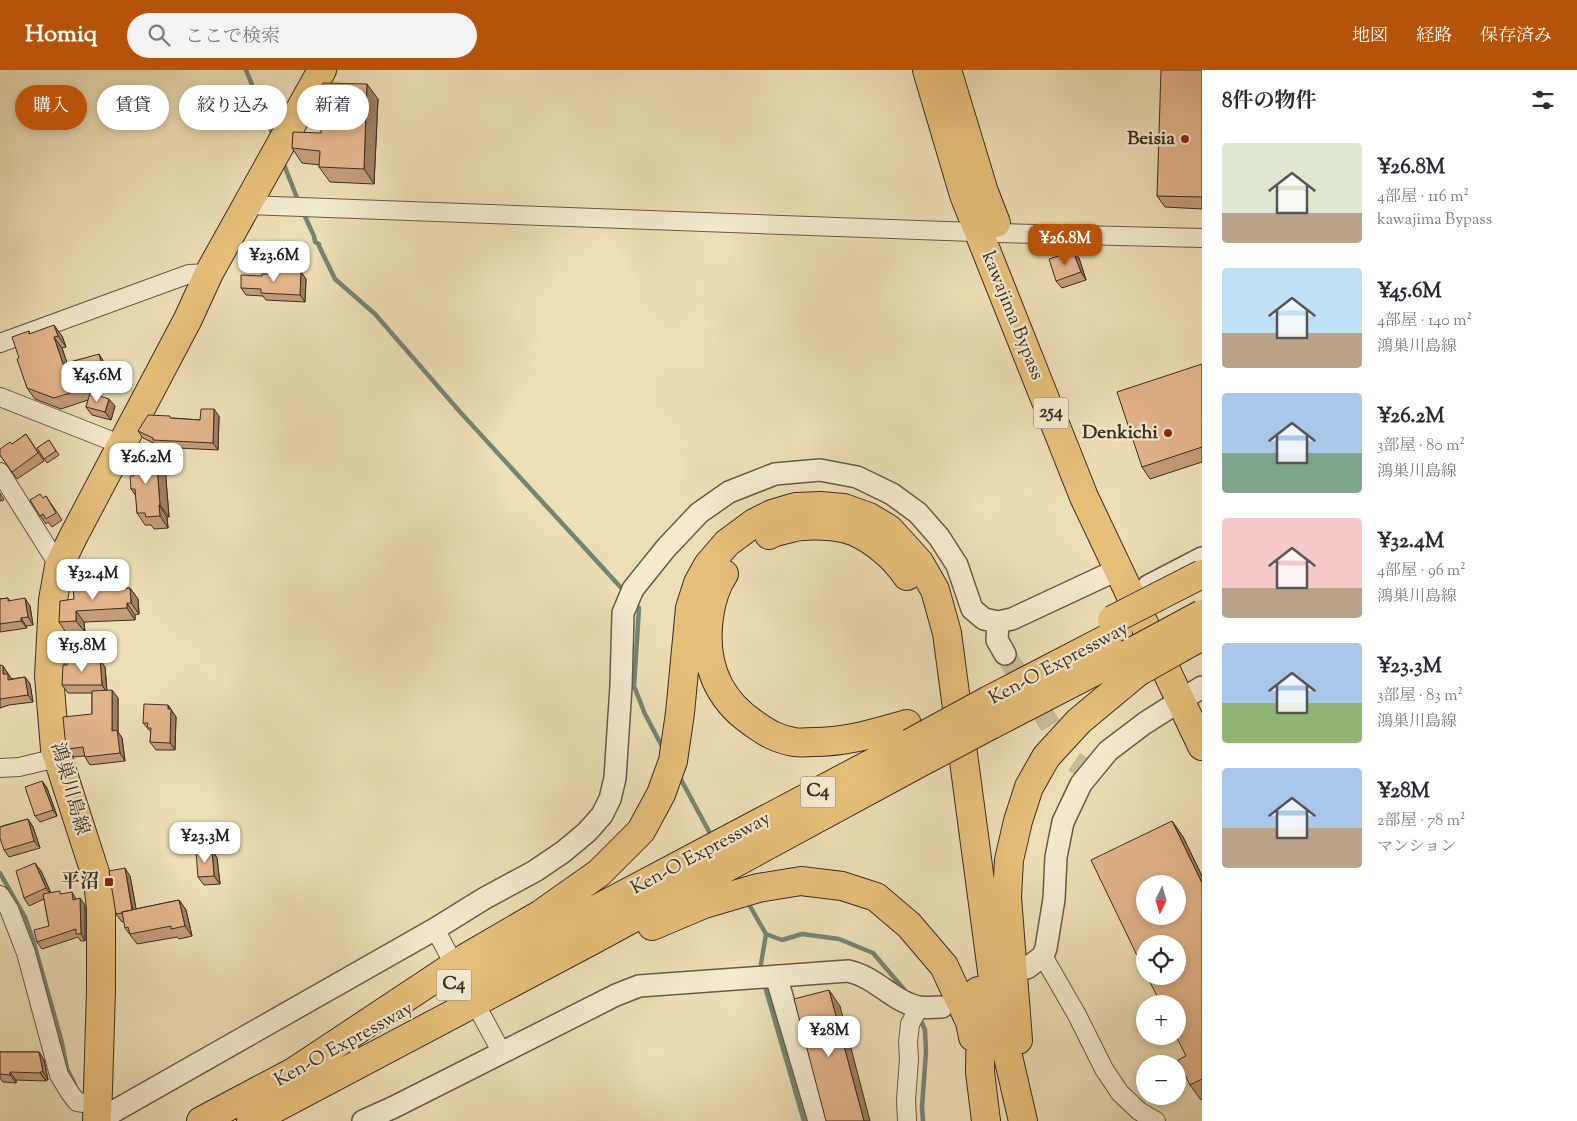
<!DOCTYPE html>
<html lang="ja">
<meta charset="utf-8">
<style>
body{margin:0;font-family:"Sorts Mill Goudy","Noto Serif JP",serif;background:#f2f2f3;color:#2b2b33;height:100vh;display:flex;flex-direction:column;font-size:19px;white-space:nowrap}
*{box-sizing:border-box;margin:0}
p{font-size:16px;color:#7c7c81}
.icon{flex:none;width:28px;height:28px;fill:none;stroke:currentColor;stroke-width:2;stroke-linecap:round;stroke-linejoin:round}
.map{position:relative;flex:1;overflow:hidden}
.sheet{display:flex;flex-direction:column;background:#fff;width:375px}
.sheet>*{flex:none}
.hud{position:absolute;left:15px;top:15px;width:475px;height:45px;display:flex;gap:10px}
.needle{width:32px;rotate:185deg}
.tools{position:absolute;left:1136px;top:805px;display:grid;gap:10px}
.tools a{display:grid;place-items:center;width:50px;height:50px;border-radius:50%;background:#fff;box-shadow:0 2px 8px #0003;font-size:25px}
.price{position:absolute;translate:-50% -42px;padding:0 11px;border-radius:10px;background:#fff;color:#222;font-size:16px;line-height:32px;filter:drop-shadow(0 1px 2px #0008)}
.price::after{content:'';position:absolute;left:50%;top:30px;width:15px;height:11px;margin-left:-8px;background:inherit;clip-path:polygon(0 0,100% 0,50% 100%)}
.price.current{background:#b45309;color:#fff}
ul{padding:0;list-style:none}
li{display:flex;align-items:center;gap:15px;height:125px;padding:0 20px}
li span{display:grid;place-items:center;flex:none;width:140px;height:100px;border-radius:5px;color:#555}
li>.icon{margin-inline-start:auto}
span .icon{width:60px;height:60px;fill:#fffc;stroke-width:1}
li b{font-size:21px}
h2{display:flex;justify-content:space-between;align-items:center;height:60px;padding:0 20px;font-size:21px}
.pill{padding:0 18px;border-radius:22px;background:#fff;box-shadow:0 2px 8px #0003;font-size:18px;line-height:45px}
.pill.current{background:#b45309;color:#fff}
header{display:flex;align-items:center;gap:30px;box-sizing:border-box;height:70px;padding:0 25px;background:#b45309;color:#fff}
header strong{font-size:24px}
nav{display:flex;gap:28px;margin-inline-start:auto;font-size:18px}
.search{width:350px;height:45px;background:#f2f2f3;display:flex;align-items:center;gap:12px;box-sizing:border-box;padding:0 18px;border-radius:28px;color:#7c7c81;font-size:19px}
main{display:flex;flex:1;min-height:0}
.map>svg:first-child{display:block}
</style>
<header>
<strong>Homiq</strong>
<div class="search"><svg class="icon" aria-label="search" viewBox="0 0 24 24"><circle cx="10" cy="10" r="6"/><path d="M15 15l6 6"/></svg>ここで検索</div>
<nav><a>地図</a><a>経路</a><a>保存済み</a></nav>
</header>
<main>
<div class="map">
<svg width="1202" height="1051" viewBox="0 0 1202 1051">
<rect width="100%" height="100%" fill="#ecdeb5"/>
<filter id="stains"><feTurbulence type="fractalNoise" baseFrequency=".004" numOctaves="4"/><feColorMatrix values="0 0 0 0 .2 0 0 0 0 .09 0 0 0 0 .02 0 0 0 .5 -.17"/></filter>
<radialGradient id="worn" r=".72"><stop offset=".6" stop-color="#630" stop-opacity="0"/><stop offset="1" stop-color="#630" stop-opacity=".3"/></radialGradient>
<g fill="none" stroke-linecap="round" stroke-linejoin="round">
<!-- stream -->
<path stroke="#738476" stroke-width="4.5" d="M246,0L274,68
M283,92L299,133
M302,140L314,166L315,172L319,174V176L335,209L375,244L461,343L625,522
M633,532L639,538L634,616L645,644L664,680
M679,706L712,767
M0,803L25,847L33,870L61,969L67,999L75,1015
M747,831L766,864L760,900
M766,864L782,870L802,864L839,869L873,883L908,924
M764,913L804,1051
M919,946L925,960L926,982L922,1037L923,1051"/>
<!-- tertiary-tunnel -->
<path stroke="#c9bb98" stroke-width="21" stroke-dasharray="21 11" stroke-linecap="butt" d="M1005,584L1073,691L1082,697"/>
<!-- minor casing -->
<g stroke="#675b49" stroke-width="20">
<path id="minor" d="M248,135L1000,163L1202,168
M0,273L189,204L209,203
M0,327L122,375
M0,402L59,496
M0,698L19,697L57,688
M0,825L9,839L26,883L59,1005L70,1023L77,1032L98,1035
M435,859L502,983
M1043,886L1077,945L1104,999L1120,1023L1139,1041L1156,1051
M907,1051L906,1030L909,989L908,972L910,954L919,937"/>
</g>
<!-- tertiary casing -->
<g stroke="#675b49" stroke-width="24">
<path id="tertiary" d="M1148,516L1202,488
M998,552L997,570L1005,584
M1027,898L1043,886L1046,878L1054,829L1056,787L1063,752L1081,714L1108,681L1145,653L1202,617
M776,906L819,1051
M97,1051L435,859L485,828L535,801L563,782L587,762L602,745L610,729L615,708L621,616L623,543L633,519L666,478L699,443L729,422L775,404L820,400L857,407L892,424L918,443L939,467L957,495L972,539L984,549L998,552L1012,549L1119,499
M363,1051L394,1037L616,925L639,916L848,901C876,907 891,930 918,937C925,938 934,937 942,937"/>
</g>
<!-- primary casing -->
<g stroke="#3b2f25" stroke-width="30">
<path id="primary" d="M97,1051L101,920V838L98,812L55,679L49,606L53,530L59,496L73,467L188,249L209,203L322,0"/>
</g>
<!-- trunk casing -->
<g stroke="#3b2f25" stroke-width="30">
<path id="trunk" d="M927,0L964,125L1084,427L1202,676
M947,0L984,122L996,153"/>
</g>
<!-- motorway casing -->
<g stroke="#3b2f25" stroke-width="30">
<path id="motorway" d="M769,465C775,461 784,460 791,458C807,454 838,455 853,461C874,470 894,487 907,506
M724,504C715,517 711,532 709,547C703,591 716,628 753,653C767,663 777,669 794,672C800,673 807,672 813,672C848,672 874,663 907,654
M989,630L1118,563
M991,655L1128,584
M652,856L704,834L758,818L801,811L842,816L876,827L909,855L944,896L970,952L973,967
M455,914L910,673
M978,921L981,942L980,1002L986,1051
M1018,970L1007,827L1009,790L1018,751L1029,717L1046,687L1079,651L1138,602
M286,1007L467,887L541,844L599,803L641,761L661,724L673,691L680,643L690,538L698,513L708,495L727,473L754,453L772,444L796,437L820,436L844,438L869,447L889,459L919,492L935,520L947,563L997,939L1023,1051
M201,1051L301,998
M251,1051L591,871L912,697"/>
</g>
<!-- minor -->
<use href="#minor" stroke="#f3eacf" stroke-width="18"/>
<!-- tertiary -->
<use href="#tertiary" stroke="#f3eacf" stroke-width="21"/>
<!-- primary -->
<use href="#primary" stroke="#e6bf7a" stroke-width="28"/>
<!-- trunk -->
<use href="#trunk" stroke="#e6bf7a" stroke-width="28"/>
<!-- motorway -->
<use href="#motorway" stroke="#e6bf7a" stroke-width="28"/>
<!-- motorway-bridge casing -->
<g stroke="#3b2f25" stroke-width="30" stroke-linecap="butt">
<path id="motorway-bridge" d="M1112,550L1202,504
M1128,584L1202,544
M1138,602L1202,566
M910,673L989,630
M912,697L991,655"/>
</g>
<!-- motorway-bridge -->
<use href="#motorway-bridge" stroke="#e6bf7a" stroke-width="28"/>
</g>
<!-- wall -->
<path fill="#c49c78" stroke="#3b2f25" d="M1202,0V139L1165,137L1157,126Z
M378,29L374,114L330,112L319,97L320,95L302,93L292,78L321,63Z
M1079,188L1086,210L1062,218L1056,211Z
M301,202L306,209L305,232L266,230L263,226L246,225L241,218L262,206Z
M29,261L30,264L62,266L66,277L62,278L67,293L106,295L113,318L92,324L115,336L111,350L92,345L86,337L88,330L61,339L35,329L27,318L19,288Z
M1202,294V392L1150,409L1142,397Z
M219,346L218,380L158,377L156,374L143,368L138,361L172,348L200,350Z
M26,364L44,391L17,409L0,385L12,374Z
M49,370L59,385L47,393L37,378Z
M156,385L165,397L169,447H167L168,458L154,459L151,455H145L137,443L136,426L131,419L134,406Z
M0,423L4,430L0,431Z
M46,426L62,450L52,457L48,452L46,454L30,430L43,428Z
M107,515L110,519L130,518L138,529L139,544L135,545V550L84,552L85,562L67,564L59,552L74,529Z
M8,528L10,531L30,536L33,555L26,556L27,558L0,562V529Z
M0,595L3,596L11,609L25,607L30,614L33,632L9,635L0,638Z
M105,597L107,621L118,628V662L122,668L125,691L90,695L85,687L84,686L74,687L68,679L92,644V623H68L62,615Z
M168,635L176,647L175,680H156L150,672L151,662L143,653Z
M42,711L47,718L57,746L40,752L35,746Z
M28,749L33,757L40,778L9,787L4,780L2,756Z
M1172,751L1183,767L1202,806V1029L1201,1030L1190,1015L1186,986Z
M212,780L217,788L220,814L204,815L198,807Z
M41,801L51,823L62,824L76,829L85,835V871H81L78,867L42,879L37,872L49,856L44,829L29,836L24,828Z
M130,806L136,839L179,830L186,840L192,866L179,869L177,867L137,874L125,858L124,851L122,852L116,844Z
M0,982H39L44,990L48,1010H46V1011L16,1010V1013L3,1012L0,1008Z"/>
<!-- shaded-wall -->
<path fill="#a07f61" stroke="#3b2f25" d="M367,14L378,29L374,114L364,99Z
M1073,181L1079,188L1086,210L1081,202Z
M301,202L306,209L305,232L300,225Z
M54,255L62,266L66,277L58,266Z
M54,267L62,278L71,305L63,294Z
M99,284L106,295L113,318L105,307Z
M109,329L115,336L111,350L105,342Z
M214,339L219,346L218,380L213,373Z
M156,385L165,397L169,447L160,435Z
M159,435L167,447L168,458L160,446Z
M130,518L138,529L139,544L131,533Z
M25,528L30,536L33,555L28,547Z
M127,533L135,545V550L127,538Z
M76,541L84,552L85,562L76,551Z
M21,548L26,556L27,558L21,551Z
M100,589L105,597L107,623L102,615Z
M3,596L13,611V617L3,604Z
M25,607L30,614L33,632L28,625Z
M112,620L118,628V662L122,668L125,691L120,683L112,661Z
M168,635L176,647L175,680L170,673Z
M42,711L47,718L57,746L53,740Z
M28,749L33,757L40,778L34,771Z
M1172,751L1183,767L1202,806V813Z
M212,780L217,788L220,814L214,806Z
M35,793L41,801L52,826L46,818Z
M125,798L130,806L138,849L133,841Z
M72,822L76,829L78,837L73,830Z
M80,828L85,835V871L81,864Z
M179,830L186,840L192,866L185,856Z
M829,920L840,936L870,1051H864Z
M39,982L44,990L48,1010L43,1002Z
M10,1002L16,1010V1013L10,1005Z
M40,1002L46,1010V1011L40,1003Z"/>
<!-- building -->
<path fill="#e4b58b" stroke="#3b2f25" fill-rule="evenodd" d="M1161,0H1202V127L1157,126Z
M323,13L367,14L364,99L319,97L320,81L292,78L293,62L321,63Z
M1073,181L1081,202L1056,211L1049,189Z
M273,201L301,202L300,225L261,223V219L241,218V205L262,206V204H273Z
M54,255L58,266L54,267L63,294L99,284L105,307L73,316L83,319L54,328L27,318L17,289L19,288L12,267L29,261V264Z
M1202,294V377L1142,397L1117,322Z
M90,323L109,329L105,342L86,337Z
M201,339H214L213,373L153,370V368L138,361L148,345L170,346V348L200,350Z
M26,364L38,383L12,402L0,385V379L10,372L12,374Z
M49,370L56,381L44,389L37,378Z
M156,385L160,435H159L160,446L146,447L145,443H137L135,419H131L130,406H134L133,387Z
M40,424L43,428L46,426L56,443L46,449L43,444L40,446L30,430Z
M107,515L108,520L130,518L131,533H127V538L76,541V551L59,552L60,531L74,529L73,518Z
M8,528V531L25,528L28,547L21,548V551L0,554V529Z
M100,589L102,615H62L63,595H67V591H84V590Z
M0,595L3,596V604H8V610L25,607L28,625L0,629Z
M112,620V661L117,660L120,683L85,687L83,677L68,679L65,668L63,647L92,644V621Z
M144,634L168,635V639H171L170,673L150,672L151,658H147L148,653H143Z
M42,711L53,740L35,746L25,717Z
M28,749L34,771L4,780L0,768V757Z
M1172,751L1202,813V1009L1190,1015L1178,990L1186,986L1176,966H1178V934H1161L1147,906H1178V874H1145V902L1091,790ZM1145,814H1178V846H1145Z
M212,780L214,806L198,807L196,782Z
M35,793L46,818L24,828L16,801Z
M125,798L132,840L122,842V843L116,844L109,801Z
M60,821V824L72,822L73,830L80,828L81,864H76V859L37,872L34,860L49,856L43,824Z
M179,830L185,856L171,859V856L130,864L128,857L125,858L122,842Z
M829,920L864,1051H826L794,929Z
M0,982H39L43,1002H40V1003L10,1002V1005L0,1004Z"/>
<!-- markers -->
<g fill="#8f2418" stroke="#f3eacf" stroke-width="2">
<circle cx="1185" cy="69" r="5"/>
<circle cx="1168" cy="363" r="5"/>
<rect x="104" y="807" width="10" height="10" rx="2.5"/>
</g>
<g text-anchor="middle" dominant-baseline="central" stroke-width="4.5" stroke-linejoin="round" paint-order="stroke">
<!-- shield labels -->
<g fill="#f3eacf" stroke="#726758" stroke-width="1">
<rect x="1033.5" y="327.5" width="35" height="31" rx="4"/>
<rect x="800.5" y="706.5" width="35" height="31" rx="4"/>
<rect x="436.5" y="899.5" width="35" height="31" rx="4"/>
</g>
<g font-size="18" font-weight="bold" fill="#3b2f25">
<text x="1051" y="343">254</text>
<text x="818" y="722">C4</text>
<text x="454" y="915">C4</text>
</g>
<!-- poi labels -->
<g font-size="19" font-weight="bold" fill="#3b2f25" stroke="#f3eacf" text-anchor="end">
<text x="1175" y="69">Beisia</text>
<text x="1158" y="363">Denkichi</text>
<text x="99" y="812">平沼</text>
</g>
<!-- street labels -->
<g font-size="19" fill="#3b2f25" stroke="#f3eacf">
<text transform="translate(1012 246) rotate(68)">kawajima Bypass</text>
<text transform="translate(1059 594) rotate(-28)">Ken-O Expressway</text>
<text transform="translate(69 719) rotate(74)">鴻巣川島線</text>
<text transform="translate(701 784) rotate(-28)">Ken-O Expressway</text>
<text transform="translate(344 975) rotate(-29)">Ken-O Expressway</text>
</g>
</g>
<rect width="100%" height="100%" filter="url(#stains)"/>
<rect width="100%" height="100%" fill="url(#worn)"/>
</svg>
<div class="tools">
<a><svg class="needle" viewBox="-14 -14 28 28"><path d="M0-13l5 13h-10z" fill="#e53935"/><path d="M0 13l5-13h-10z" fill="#7c7c81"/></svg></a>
<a><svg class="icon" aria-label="locate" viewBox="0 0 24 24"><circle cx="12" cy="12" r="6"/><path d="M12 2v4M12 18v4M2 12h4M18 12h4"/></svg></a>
<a>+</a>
<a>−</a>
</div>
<b class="price current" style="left:1065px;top:196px">¥26.8M</b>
<b class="price" style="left:274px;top:213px">¥23.6M</b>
<b class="price" style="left:97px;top:333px">¥45.6M</b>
<b class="price" style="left:146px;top:415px">¥26.2M</b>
<b class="price" style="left:93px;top:531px">¥32.4M</b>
<b class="price" style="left:82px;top:603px">¥15.8M</b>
<b class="price" style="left:205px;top:794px">¥23.3M</b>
<b class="price" style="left:829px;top:988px">¥28M</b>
<div class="hud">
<a class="pill current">購入</a>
<a class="pill">賃貸</a>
<a class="pill">絞り込み</a>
<a class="pill">新着</a>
</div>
</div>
<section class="sheet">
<h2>8件の物件<svg class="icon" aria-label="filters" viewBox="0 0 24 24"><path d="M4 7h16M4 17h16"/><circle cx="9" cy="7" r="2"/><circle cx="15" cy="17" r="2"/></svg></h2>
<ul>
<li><span style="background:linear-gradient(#dfe7d0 70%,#b9a48a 0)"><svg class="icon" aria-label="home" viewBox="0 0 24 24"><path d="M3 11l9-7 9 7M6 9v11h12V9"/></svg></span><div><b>¥26.8M</b><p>4部屋 · 116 m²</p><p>kawajima Bypass</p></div></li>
<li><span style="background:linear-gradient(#bfe0f5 65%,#b9a48a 0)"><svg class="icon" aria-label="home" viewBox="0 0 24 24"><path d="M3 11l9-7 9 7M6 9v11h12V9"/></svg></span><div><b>¥45.6M</b><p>4部屋 · 140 m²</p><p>鴻巣川島線</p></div></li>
<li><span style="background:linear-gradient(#a9c7e8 60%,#7fa58c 0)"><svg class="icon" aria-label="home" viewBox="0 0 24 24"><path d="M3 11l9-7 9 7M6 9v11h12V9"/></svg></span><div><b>¥26.2M</b><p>3部屋 · 80 m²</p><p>鴻巣川島線</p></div></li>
<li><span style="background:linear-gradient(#f6c9c9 70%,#b9a48a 0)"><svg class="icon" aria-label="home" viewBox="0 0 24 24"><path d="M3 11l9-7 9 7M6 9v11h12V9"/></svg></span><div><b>¥32.4M</b><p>4部屋 · 96 m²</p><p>鴻巣川島線</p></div></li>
<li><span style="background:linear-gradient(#a9c7e8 60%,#8fb573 0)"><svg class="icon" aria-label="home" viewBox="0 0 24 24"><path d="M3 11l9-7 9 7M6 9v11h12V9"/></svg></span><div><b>¥23.3M</b><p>3部屋 · 83 m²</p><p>鴻巣川島線</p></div></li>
<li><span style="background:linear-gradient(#a9c7e8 60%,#b9a48a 0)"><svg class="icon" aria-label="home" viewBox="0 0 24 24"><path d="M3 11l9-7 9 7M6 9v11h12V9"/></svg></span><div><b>¥28M</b><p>2部屋 · 78 m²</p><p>マンション</p></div></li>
</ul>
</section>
</main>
